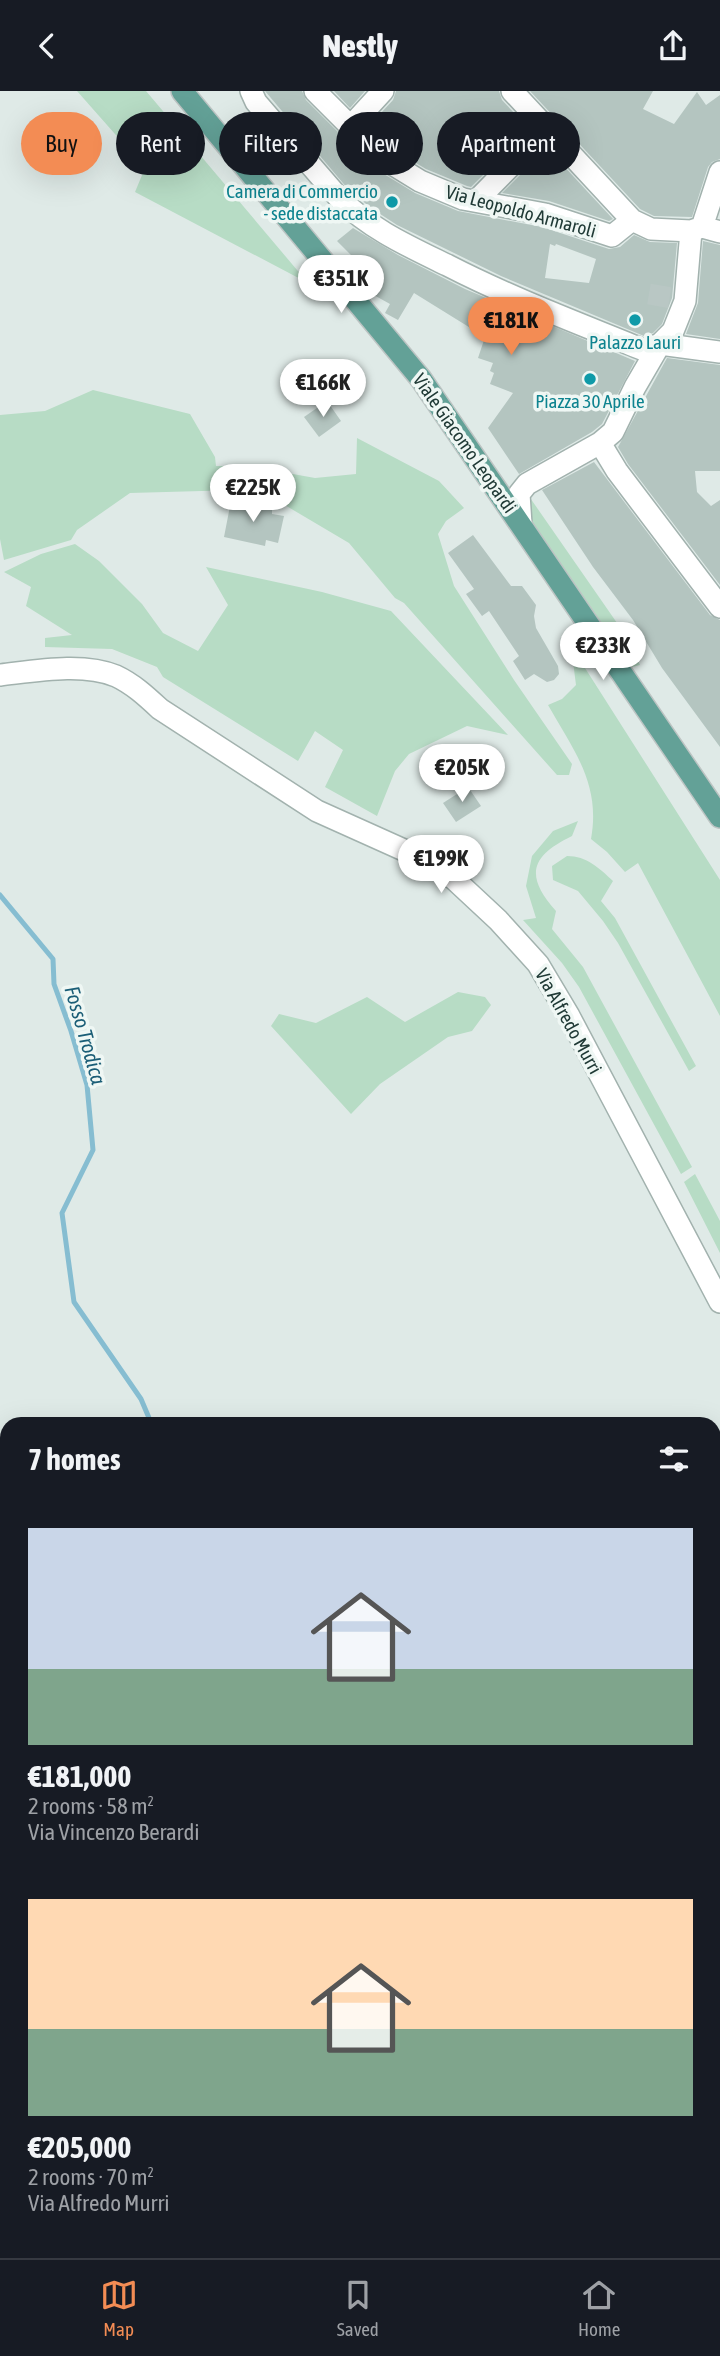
<!DOCTYPE html>
<meta charset="utf-8">
<style>
body{margin:0;font-family:"Asap Condensed",sans-serif;background:#20242c;color:#f1f3f6;height:100vh;display:flex;flex-direction:column;font-size:26px;white-space:nowrap}
*{box-sizing:border-box;margin:0}
p{font-size:23px;color:#9ea1a6}
.icon{flex:none;width:38px;height:38px;fill:none;stroke:currentColor;stroke-width:2;stroke-linecap:round;stroke-linejoin:round}
.map{position:relative;flex:1;overflow:hidden}
.sheet{position:absolute;left:0px;top:1326px;width:721px;height:842px;display:flex;flex-direction:column;background:#171b24;border-radius:21px 21px 0 0;box-shadow:0 7px 28px #0002}
.sheet>*{flex:none}
.guide{position:absolute;left:21px;top:21px;width:679px;height:63px;display:flex;gap:14px}
.price{position:absolute;translate:-50% -60px;padding:0 16px;border-radius:24px;background:#fff;color:#222;font-size:23px;line-height:46px;filter:drop-shadow(0 2px 4px #0008)}
.price::after{content:'';position:absolute;left:50%;top:42px;width:21px;height:16px;margin-left:-10px;background:inherit;clip-path:polygon(0 0,100% 0,50% 100%)}
.price.selected{background:#f38c54;color:#111}
ul{padding:0;list-style:none}
li{display:grid;align-content:center;gap:14px;height:371px;padding:0 28px}
li span{display:grid;place-items:center;height:217px;border-radius:0px;color:#555}
li>.icon{margin-inline-start:auto}
span .icon{width:126px;height:126px;fill:#fffc;stroke-width:1}
li b{font-size:30px}
h2{display:flex;justify-content:space-between;align-items:center;height:84px;padding:0 28px;font-size:30px}
.chip{padding:0 24px;border-radius:32px;background:#171b24;box-shadow:0 7px 28px #0002;font-size:24px;line-height:63px}
.chip.selected{background:#f38c54;color:#111}
header{display:flex;justify-content:space-between;align-items:center;height:91px;padding:0 28px;background:#171b24;font-size:32px;font-weight:800}
.dock{display:flex;justify-content:space-around;align-items:center;height:98px;border-top:2px solid #363941;background:#171b24;font-size:19px;color:#9ea1a6}
.dock a{display:grid;justify-items:center;gap:4px}
.dock .selected{color:#f38c54}
.map>svg:first-child{display:block}
</style>
<header><svg class="icon" aria-label="back" viewBox="0 0 24 24"><path d="M15 5l-7 7 7 7"/></svg>Nestly<svg class="icon" aria-label="share" viewBox="0 0 24 24"><path d="M12 15V3M7 8l5-5 5 5M5 13v7h14v-7"/></svg></header>
<div class="map">
<svg width="720" height="2167" viewBox="0 0 720 2167">
<rect width="100%" height="100%" fill="#dfeae7"/>
<!-- green -->
<path fill="#b7dcc5" d="M77,0H146L308,192L135,101L145,77Z
M93,299L190,323L215,366L216,375H249L315,387L356,383L357,347L439,390L464,417L446,430L438,443L454,495L514,589L572,673L569,684H557L404,512L395,507L349,452L278,410L238,399L130,402L77,439L71,449L4,469L0,448V324L45,320Z
M526,401L624,542L640,574L632,576L528,425Z
M75,453L99,470L142,513L163,542L198,560L228,514L206,476L322,501L391,520L508,644L467,635L409,663L395,680L377,725L325,696L343,659L315,640L298,670L163,586L157,576L112,558L45,556V547L72,544L26,515L31,496L4,481L41,463Z
M571,555L720,789V925L638,772L625,781L607,761L591,748C601,693 574,660 548,614L562,608L576,594Z
M578,730L572,745C531,765 524,784 556,820L552,838L583,876L692,1076L681,1083L579,896L562,872L523,829L536,827L526,795L532,765L553,740Z
M567,765C587,765 599,777 613,790L601,810L615,827L696,975L689,980L618,852L603,830L578,800L553,789L552,775Z
M458,901L485,906L491,914L472,940L448,946L380,993L351,1023L271,935L279,923L316,932L367,906L405,931Z
M695,1083L720,1130V1162L684,1091Z"/>
<g fill="none" stroke-linecap="round" stroke-linejoin="round">
<!-- stream -->
<path stroke="#86bdd1" stroke-width="5" d="M0,804L53,868L54,893L71,940L87,994L93,1059L62,1122L74,1211L141,1308L152,1334
M0,1878L7,1873"/>
</g>
<!-- building -->
<path fill="#b4c5c0" fill-rule="evenodd" d="M265,0H302L306,9L374,77L415,102L458,120L542,136L609,158L620,156L634,144L650,151L677,152L672,207L662,233L653,242L644,245L501,185L397,134L371,117L348,98ZM550,153L555,155L556,153L596,168L589,192L545,187Z
M334,0H365L350,17Z
M396,0H499L502,9L529,38L471,96L467,95L426,78L389,56L369,35L393,9Z
M530,0H653L643,18L674,33L697,1L706,14L720,4V68L712,71L708,76L692,126L654,125L640,118Z
M547,57L613,128L609,130L549,110L502,102Z
M353,137L398,164L465,198L635,270L602,333L592,341L519,383L488,337L513,302L490,293L494,282L490,280L493,272L478,267L485,246L414,202L398,229L385,222L390,213L372,203L376,196L357,170L337,150Z
M703,150L720,154V248L686,243L698,212Z
M667,267L720,274V380H695L697,401L711,415L720,409V494L628,373L618,356Z
M327,310L341,330L319,346L304,326Z
M594,371L710,524L720,529V656L662,577L633,529L593,476L542,399Z
M231,410L272,419V423L284,425L278,452L266,449L265,455L224,446Z
M473,444L511,495H522L536,514L534,525L536,537L558,575L559,583L554,589L547,591L534,583L525,589L513,570L519,565L489,520L482,525L466,503L474,498L448,462Z
M468,696L481,715L456,731L443,712Z"/>
<g fill="none" stroke-linecap="round" stroke-linejoin="round">
<!-- minor-tunnel -->
<path stroke="#b9c7c4" stroke-width="21" stroke-dasharray="21 10" stroke-linecap="butt" d="M649,203L678,208"/>
<!-- minor casing -->
<g stroke="#a2b2ae" stroke-width="24">
<path id="minor" d="M251,0L256,11L339,107C370,138 408,155 447,174C511,207 578,232 644,259L660,253L720,261
M315,0L381,66L420,90L463,108L545,123L612,145L632,129
M512,0L632,129L651,138L691,140L702,136L720,141
M350,36L383,0
M477,109L548,37
M702,136L720,81
M600,352L617,380L720,516
M521,433L519,403L527,393L600,352L613,341L635,296L660,253L673,240L685,210L691,140
M0,584C35,580 83,571 116,585C133,593 146,605 160,618L317,720L406,760L454,788L498,829L538,873L569,925L720,1211"/>
</g>
<!-- major casing -->
<g stroke="#bcc4c3" stroke-width="24">
<path id="major" d="M182,0L421,288L720,726"/>
</g>
<!-- minor -->
<use href="#minor" stroke="#fff" stroke-width="21"/>
<!-- major -->
<use href="#major" stroke="#63a197" stroke-width="21"/>
</g>
<!-- markers -->
<g fill="#0f9aa8" stroke="#eff7f4" stroke-width="2.5">
<circle cx="392" cy="111" r="7"/>
<circle cx="635" cy="229" r="7"/>
<circle cx="590" cy="288" r="7"/>
</g>
<g text-anchor="middle" dominant-baseline="central" stroke-width="7" stroke-linejoin="round" paint-order="stroke">
<!-- culture labels -->
<g font-size="19" fill="#0d838f" stroke="#eff7f4">
<text x="378" y="100" text-anchor="end">Camera di Commercio<tspan x="378" dy="22">- sede distaccata</tspan></text>
<text x="635" y="251">Palazzo Lauri</text>
<text x="590" y="310">Piazza 30 Aprile</text>
</g>
<!-- street labels -->
<g font-size="19" fill="#203a36" stroke="#eff7f4">
<text transform="translate(521 120) rotate(15)">Via Leopoldo Armaroli</text>
<text transform="translate(465 352) rotate(55)">Viale Giacomo Leopardi</text>
<text transform="translate(569 930) rotate(61)">Via Alfredo Murri</text>
</g>
<!-- water labels -->
<g font-size="21" font-style="italic" fill="#1a5d76" stroke="#eff7f4">
<text transform="translate(86 944) rotate(74)">Fosso Trodica</text>
</g>
</g>
</svg>
<b class="price" style="left:341px;top:224px">€351K</b>
<b class="price selected" style="left:511px;top:266px">€181K</b>
<b class="price" style="left:323px;top:328px">€166K</b>
<b class="price" style="left:253px;top:433px">€225K</b>
<b class="price" style="left:603px;top:591px">€233K</b>
<b class="price" style="left:462px;top:713px">€205K</b>
<b class="price" style="left:441px;top:804px">€199K</b>
<div class="guide">
<a class="chip selected">Buy</a>
<a class="chip">Rent</a>
<a class="chip">Filters</a>
<a class="chip">New</a>
<a class="chip">Apartment</a>
</div>
<section class="sheet">
<h2>7 homes<svg class="icon" aria-label="filters" viewBox="0 0 24 24"><path d="M4 7h16M4 17h16"/><circle cx="9" cy="7" r="2"/><circle cx="15" cy="17" r="2"/></svg></h2>
<ul>
<li><span style="background:linear-gradient(#c9d6e8 65%,#7fa58c 0)"><svg class="icon" aria-label="home" viewBox="0 0 24 24"><path d="M3 11l9-7 9 7M6 9v11h12V9"/></svg></span><div><b>€181,000</b><p>2 rooms · 58 m²</p><p>Via Vincenzo Berardi</p></div></li>
<li><span style="background:linear-gradient(#ffd9b3 60%,#7fa58c 0)"><svg class="icon" aria-label="home" viewBox="0 0 24 24"><path d="M3 11l9-7 9 7M6 9v11h12V9"/></svg></span><div><b>€205,000</b><p>2 rooms · 70 m²</p><p>Via Alfredo Murri</p></div></li>
</ul>
</section>
</div>
<nav class="dock">
<a class="selected"><svg class="icon" aria-label="map" viewBox="0 0 24 24"><path d="M3 6l6-2 6 2 6-2v14l-6 2-6-2-6 2zM9 4v14M15 6v14"/></svg>Map</a>
<a><svg class="icon" aria-label="saved" viewBox="0 0 24 24"><path d="M7 4h10v16l-5-4-5 4z"/></svg>Saved</a>
<a><svg class="icon" aria-label="home" viewBox="0 0 24 24"><path d="M3 11l9-7 9 7M6 9v11h12V9"/></svg>Home</a>
</nav>
